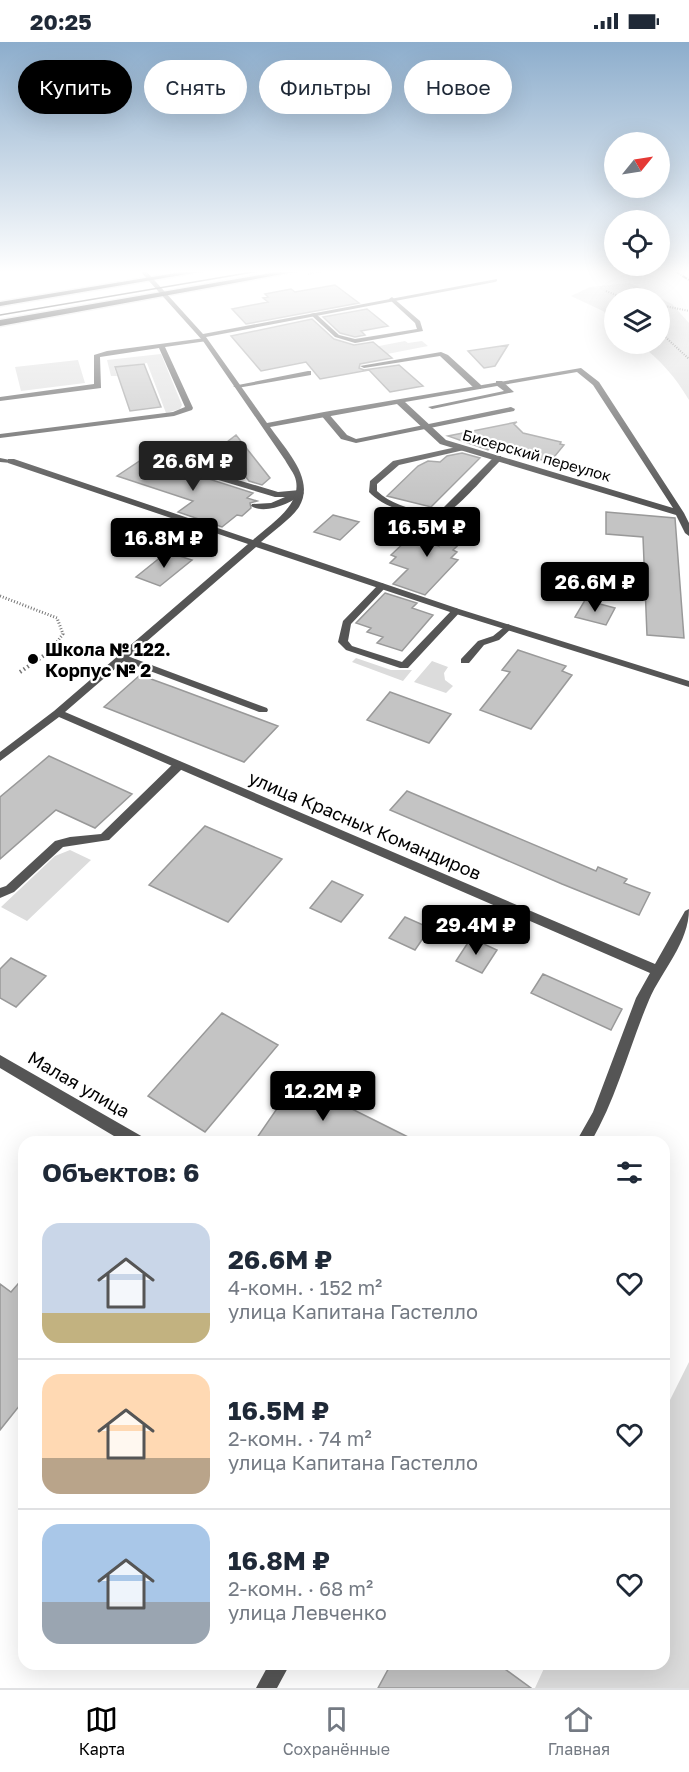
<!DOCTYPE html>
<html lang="ru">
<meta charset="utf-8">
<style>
body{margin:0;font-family:"Golos Text",sans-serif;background:#f6f6f7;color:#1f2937;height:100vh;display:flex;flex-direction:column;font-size:22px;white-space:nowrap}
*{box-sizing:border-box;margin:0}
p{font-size:20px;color:#747a83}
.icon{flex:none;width:33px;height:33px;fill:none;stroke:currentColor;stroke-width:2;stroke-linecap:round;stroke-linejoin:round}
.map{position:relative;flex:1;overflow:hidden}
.drawer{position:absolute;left:18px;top:1094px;width:652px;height:534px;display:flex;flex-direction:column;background:#fff;border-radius:18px;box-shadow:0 6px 24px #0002}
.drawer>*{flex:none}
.guide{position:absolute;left:18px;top:18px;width:654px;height:54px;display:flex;gap:12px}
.needle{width:39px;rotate:60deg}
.fabs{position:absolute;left:604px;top:90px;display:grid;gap:12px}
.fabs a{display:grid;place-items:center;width:66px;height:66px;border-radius:50%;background:#fff;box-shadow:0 6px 24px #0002;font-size:30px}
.price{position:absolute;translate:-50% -51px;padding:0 14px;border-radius:6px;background:#000;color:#fff;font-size:20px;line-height:39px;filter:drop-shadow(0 2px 3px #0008)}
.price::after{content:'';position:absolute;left:50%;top:36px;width:18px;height:14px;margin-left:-9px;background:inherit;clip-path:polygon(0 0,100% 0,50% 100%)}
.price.current{background:#222;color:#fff}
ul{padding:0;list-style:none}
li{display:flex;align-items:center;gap:18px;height:150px;padding:0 24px}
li+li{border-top:2px solid #e0e1e3}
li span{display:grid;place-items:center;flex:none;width:168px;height:120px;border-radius:18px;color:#555}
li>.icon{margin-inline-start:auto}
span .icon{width:72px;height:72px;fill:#fffc;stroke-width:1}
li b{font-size:26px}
h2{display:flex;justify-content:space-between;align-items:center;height:72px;padding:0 24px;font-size:26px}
.tag{padding:0 21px;border-radius:27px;background:#fff;box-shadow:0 6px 24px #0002;font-size:21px;line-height:54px}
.tag.current{background:#000;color:#fff}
.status{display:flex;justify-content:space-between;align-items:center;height:42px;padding:0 30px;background:#fff;direction:ltr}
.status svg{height:16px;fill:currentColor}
.menu{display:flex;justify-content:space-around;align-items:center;height:84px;border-top:2px solid #e0e1e3;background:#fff;font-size:16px;color:#747a83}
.menu a{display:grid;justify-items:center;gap:3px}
.menu .current{color:#000}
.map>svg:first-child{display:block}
</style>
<div class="status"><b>20:25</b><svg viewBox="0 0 49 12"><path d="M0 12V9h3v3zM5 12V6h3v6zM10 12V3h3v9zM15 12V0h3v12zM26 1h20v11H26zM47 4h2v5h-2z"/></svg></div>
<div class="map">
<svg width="689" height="1646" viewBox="0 0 689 1646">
<rect width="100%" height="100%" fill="#fff"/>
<!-- green -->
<path fill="#dcdcdc" d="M630,241L672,262L689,281V358C676,336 660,317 639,302H660V256H615V281L603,269L571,254L590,245Z
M405,299L408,301L422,299L428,304L382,313L374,305Z
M161,312L182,363L180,367L166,371L147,321L114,325L117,334H111L107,318Z
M78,318L85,341L21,349L15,325Z
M356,616L391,628H412L403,639L352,620Z
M432,619L448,625L444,631L445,638L453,644L446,651L414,640Z
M70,808L91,818L27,879L1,865L55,814Z
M689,1320V1646H535L546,1622H664L665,1368Z"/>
<!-- building -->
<path fill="#c4c4c4" stroke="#999" stroke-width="1.5" d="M335,243L359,261L246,282L232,267L268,260L263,256L268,255L265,252L291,247L295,250Z
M367,267L388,284L361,289L365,293L355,295L340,291L323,275Z
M312,277L334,297L354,303L373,300L392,316L360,322L359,326L364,328L399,323L423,344L390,350L369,328L320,337L306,320L261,329L231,294Z
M508,303L495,324L484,326L468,309Z
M144,322L161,365L130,369L115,325Z
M517,380L514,382L523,391L561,400L560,402L564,403L550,420L491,405L488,408L448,394Z
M236,393L270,436L262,443L249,439L222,404Z
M462,411L480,416L431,465L387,454L418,424L428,419L440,420L447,414Z
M141,418L165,423L253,451L247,456L257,459L250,461L251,466L242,474L237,473L222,485L178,470L193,459L117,434Z
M606,470L675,476L684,596L647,593L643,495L606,492Z
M333,473L359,480L340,498L314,490Z
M413,477L468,494L453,508L457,510L451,516L458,518L425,553L393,542L408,527L390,521L396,515L391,513L410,495L438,504Z
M169,478L213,492L200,503L156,488Z
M167,510L192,518L160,544L136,535Z
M385,551L417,561L412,566L433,573L402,609L377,601L383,595L367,590L371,586L356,581Z
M585,558L615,566L606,583L575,575Z
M518,608L566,624L562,629L572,633L531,687L480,668L510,630L502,628Z
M140,633L173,645L278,684L244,720L104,665Z
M390,650L451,672L429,701L367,678Z
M49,714L132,752L95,786L56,768L0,817V755Z
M407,749L596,829L598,825L627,837L624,841L650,851L639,873L562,842L390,768Z
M205,784L282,817L228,880L149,843Z
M332,839L363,853L341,880L310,866Z
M405,875L430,886L415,908L389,896Z
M471,896L497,908L482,931L456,919Z
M11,916L46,934L16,965L0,956V927Z
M543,932L622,967L611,988L531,951Z
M222,971L278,1003L205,1090L148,1054Z
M296,1039L418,1100H254Z
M24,1235V1358L0,1388V1242L11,1250Z
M391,1622H498L531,1646H378Z"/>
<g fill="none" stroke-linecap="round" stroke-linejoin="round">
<!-- primary casing -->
<g stroke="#dbdbdb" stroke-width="3">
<path id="primary" d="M188,229H205L0,264V260Z
M283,229H299L0,284V278Z"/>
</g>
<!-- path-far2 -->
<path stroke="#777" stroke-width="2" stroke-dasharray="1 1.5" stroke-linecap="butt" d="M308,232L324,229
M606,249L624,256
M622,254L632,256
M660,263L689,269
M660,290L689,317"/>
<!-- path-far1 -->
<path stroke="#777" stroke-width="3" stroke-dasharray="1 2" stroke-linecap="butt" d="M0,554L57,576L63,592L50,609"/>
<!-- path -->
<path stroke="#777" stroke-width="4" stroke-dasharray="1.5 3" stroke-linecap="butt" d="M20,630L52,608"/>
<!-- lane -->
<path fill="#555" fill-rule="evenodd" d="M392,255L420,279L423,289L355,301L335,295L310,272L315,271L339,293L355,297L417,287L415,281L390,258L389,257Z
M205,296L207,297V299L165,305L193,366L192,368L174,374L0,396V392L173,370L185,365L159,306L100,315L101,346L0,359V355L94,342V313L107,309Z
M441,310L448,313L481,343V347H475L440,314L364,326L360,324Z
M308,329H311V333L237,346L233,344Z
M496,339H502L514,350L432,367L428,365L504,349L496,343Z
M511,365L515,367L514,369L356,401L341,397L320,372L327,370L347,393L356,397Z
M461,404L465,406L464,408L399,423L377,442V449C394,465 422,472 444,465L495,414H501V418C487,432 466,457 451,468C431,482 384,467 369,450L370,439L393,419Z
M0,416L15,419L11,421L0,420Z
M172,420H178L278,450L300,448L304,451C291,461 266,473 251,464L252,462L271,461L285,455H275L172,424Z
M382,541L387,544L385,546L351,582L348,599L352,604L402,620L453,567L456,566L461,569L408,626H400L346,608L338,600L343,579L379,542Z
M508,582L513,585L499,598L484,603L469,621H461V617L478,599L493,594Z
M122,612L267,666L268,668L267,670H259L118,617V613Z
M179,719L185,723L183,726L109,798L63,805L14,850L0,856V846L6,844L55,799L70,795L101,792L175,720Z"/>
<!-- street -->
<path fill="#555" fill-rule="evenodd" d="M140,229H146L203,292L497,237V239L495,240L206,295L267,381L324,370L581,326L599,340L684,471L689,481V494L685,491L676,473L440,402L397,362L270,385C285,407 316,437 299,465C291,477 272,490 261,500L459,567L689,639V645L453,571L256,505L65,670L655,922L685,869L689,867C689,901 662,928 649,958C629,1005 617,1055 591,1100H576L593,1070L636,956L650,931L59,675L0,719V710L54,669L248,502L8,421V417H14L253,498C269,483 301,464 296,439C295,432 288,424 285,418L203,299ZM577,330L593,343L673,466L446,398L405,360Z
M0,1013L143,1095L145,1100H124L0,1026Z
M269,1622H290L277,1646H256Z"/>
<!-- primary -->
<use href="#primary" fill="#000" fill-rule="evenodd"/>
<!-- tram -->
<path stroke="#000" stroke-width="1.5" d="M0,273L259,229"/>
<!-- rail -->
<path stroke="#000" stroke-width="2" stroke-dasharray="5 1.5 1 1.5" stroke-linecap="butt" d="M675,229L689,238"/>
</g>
<!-- sky -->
<linearGradient id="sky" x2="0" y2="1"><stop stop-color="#8cadcc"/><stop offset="0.5" stop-color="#fff"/><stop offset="1" stop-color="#fff" stop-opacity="0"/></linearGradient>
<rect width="689" height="459" fill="url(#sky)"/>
<!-- markers -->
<circle fill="#000" stroke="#fff" stroke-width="2" cx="33" cy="617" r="6"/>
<g text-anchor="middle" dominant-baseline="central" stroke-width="4.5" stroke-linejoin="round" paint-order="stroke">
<!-- far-street labels -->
<g font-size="15" fill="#000" stroke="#fff">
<text transform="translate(537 413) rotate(16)">Бисерский переулок</text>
</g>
<!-- poi labels -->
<g font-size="18" font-weight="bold" fill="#000" stroke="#fff" text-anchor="start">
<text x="45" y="607">Школа № 122.<tspan x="45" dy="21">Корпус № 2</tspan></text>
</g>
<!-- street labels -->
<g font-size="18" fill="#000" stroke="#fff">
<text transform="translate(365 783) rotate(23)">улица Красных Командиров</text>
<text transform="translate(79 1042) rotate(30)">Малая улица</text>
</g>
</g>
</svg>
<div class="fabs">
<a><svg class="needle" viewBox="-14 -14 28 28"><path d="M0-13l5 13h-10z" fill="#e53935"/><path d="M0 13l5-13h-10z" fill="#747a83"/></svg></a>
<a><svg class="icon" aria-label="locate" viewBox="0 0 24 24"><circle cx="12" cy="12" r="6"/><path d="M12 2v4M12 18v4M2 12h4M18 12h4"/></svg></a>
<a><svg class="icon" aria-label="layers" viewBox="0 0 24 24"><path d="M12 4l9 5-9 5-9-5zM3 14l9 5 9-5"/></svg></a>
</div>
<b class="price current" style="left:193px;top:450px">26.6M ₽</b>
<b class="price" style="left:427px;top:516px">16.5M ₽</b>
<b class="price" style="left:164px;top:527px">16.8M ₽</b>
<b class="price" style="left:595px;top:571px">26.6M ₽</b>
<b class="price" style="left:476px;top:914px">29.4M ₽</b>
<b class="price" style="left:323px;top:1080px">12.2M ₽</b>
<div class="guide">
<a class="tag current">Купить</a>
<a class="tag">Снять</a>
<a class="tag">Фильтры</a>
<a class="tag">Новое</a>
</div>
<section class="drawer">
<h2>Объектов: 6<svg class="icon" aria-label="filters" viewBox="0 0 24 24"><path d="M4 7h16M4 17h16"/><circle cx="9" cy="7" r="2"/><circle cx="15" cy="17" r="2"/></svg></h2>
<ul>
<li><span style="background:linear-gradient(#c9d6e8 75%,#c2b280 0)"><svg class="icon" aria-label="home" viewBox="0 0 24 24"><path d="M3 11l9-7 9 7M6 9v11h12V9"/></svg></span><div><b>26.6M ₽</b><p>4-комн. · 152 m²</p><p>улица Капитана Гастелло</p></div><svg class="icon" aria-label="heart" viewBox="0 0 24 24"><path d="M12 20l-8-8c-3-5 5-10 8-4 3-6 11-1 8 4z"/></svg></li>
<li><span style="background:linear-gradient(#ffd9b3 70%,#b9a48a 0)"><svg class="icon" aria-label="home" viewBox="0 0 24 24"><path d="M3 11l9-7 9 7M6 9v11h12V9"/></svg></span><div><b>16.5M ₽</b><p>2-комн. · 74 m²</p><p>улица Капитана Гастелло</p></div><svg class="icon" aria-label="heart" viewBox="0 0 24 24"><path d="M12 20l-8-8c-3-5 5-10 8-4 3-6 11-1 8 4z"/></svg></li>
<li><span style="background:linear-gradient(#a9c7e8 65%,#9aa5b1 0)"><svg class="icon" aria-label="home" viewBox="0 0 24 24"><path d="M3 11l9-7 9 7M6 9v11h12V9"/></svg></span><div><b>16.8M ₽</b><p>2-комн. · 68 m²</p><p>улица Левченко</p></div><svg class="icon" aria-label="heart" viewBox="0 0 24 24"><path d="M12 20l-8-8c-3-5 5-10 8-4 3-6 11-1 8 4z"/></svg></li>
</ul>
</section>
</div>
<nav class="menu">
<a class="current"><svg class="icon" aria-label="map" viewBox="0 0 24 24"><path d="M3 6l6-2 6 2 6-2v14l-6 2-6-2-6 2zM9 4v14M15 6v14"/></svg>Карта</a>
<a><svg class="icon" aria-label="saved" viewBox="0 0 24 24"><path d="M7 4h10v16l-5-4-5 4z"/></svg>Сохранённые</a>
<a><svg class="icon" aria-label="home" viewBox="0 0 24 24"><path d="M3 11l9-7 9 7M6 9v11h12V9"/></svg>Главная</a>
</nav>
